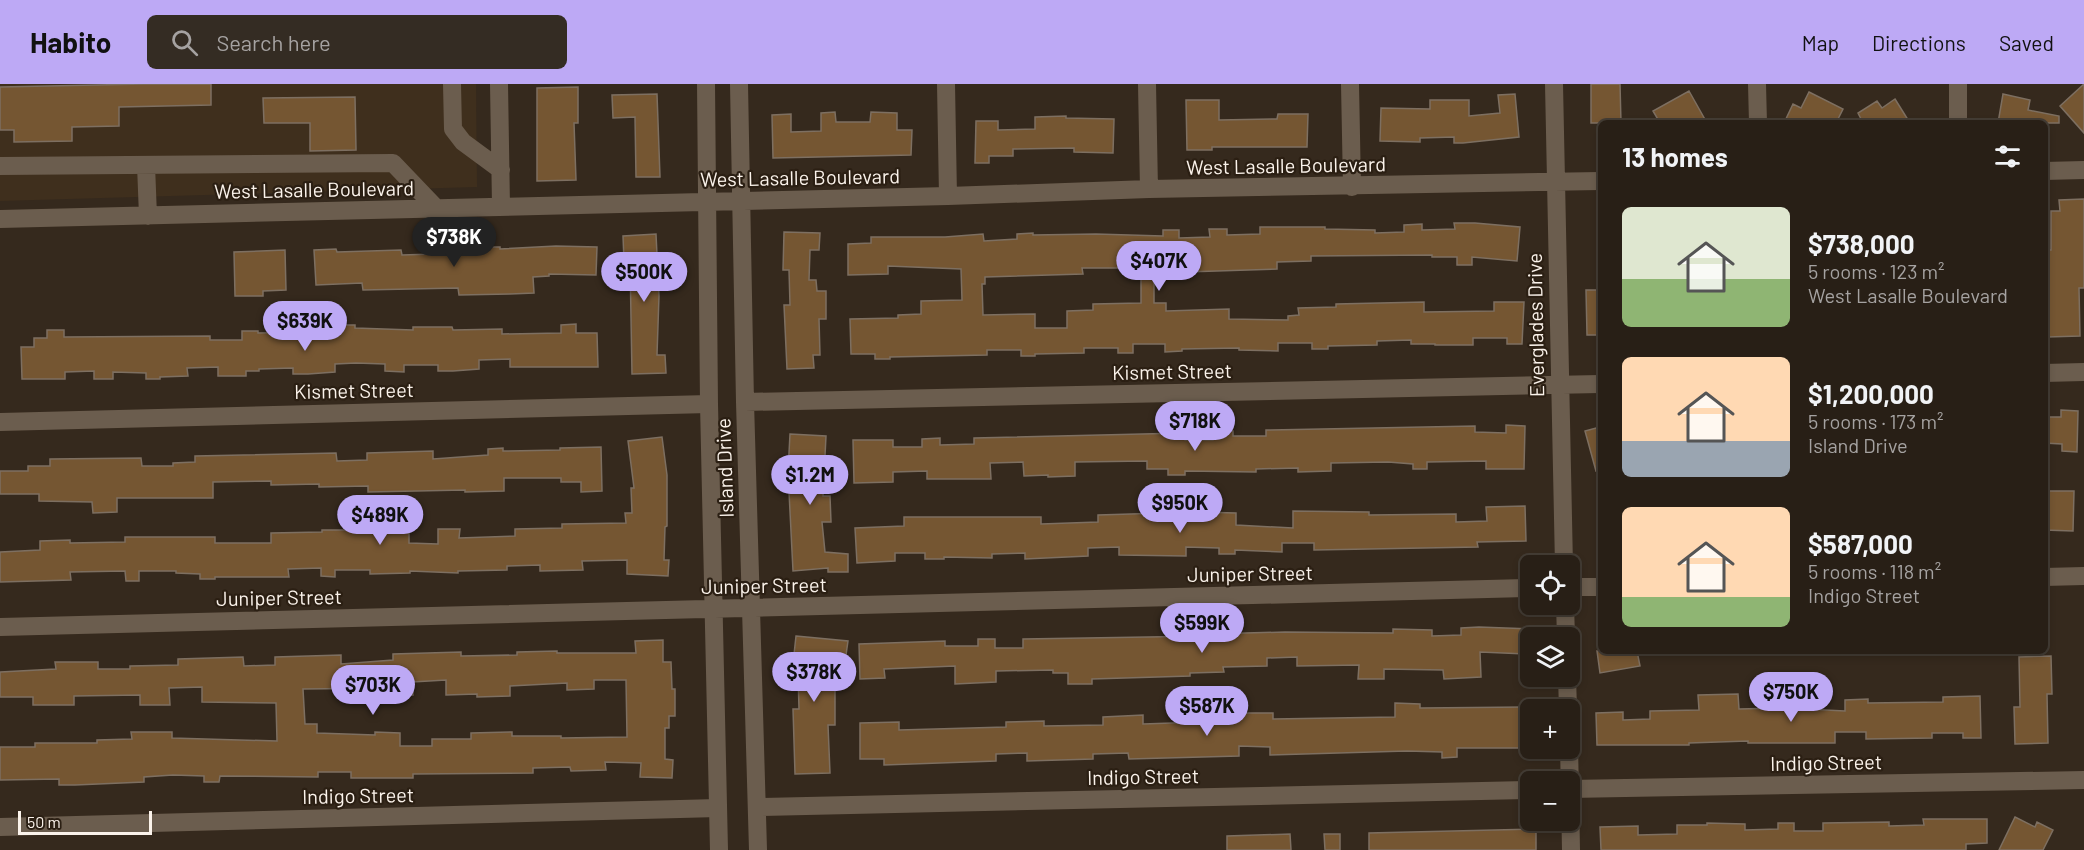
<!DOCTYPE html>
<meta charset="utf-8">
<style>
body{margin:0;font-family:Barlow,sans-serif;background:#342c23;color:#f1f3f6;height:100vh;display:flex;flex-direction:column;font-size:22px;white-space:nowrap}
*{box-sizing:border-box;margin:0}
p{font-size:20px;color:#a5a2a1}
.icon{flex:none;width:33px;height:33px;fill:none;stroke:currentColor;stroke-width:2;stroke-linecap:round;stroke-linejoin:round}
.map{position:relative;flex:1;overflow:hidden}
.panel{position:absolute;left:1598px;top:36px;width:450px;height:534px;display:flex;flex-direction:column;background:#281f16;border-radius:9px;box-shadow:0 3px 9px #0003,0 0 0 2px #443d35}
.panel>*{flex:none}
.controls{position:absolute;left:1520px;top:471px;display:grid;gap:12px}
.controls a{display:grid;place-items:center;width:60px;height:60px;border-radius:9px;background:#281f16;box-shadow:0 3px 9px #0003,0 0 0 2px #443d35;font-size:30px}
.scale{position:absolute;left:18px;bottom:15px;width:134px;box-sizing:border-box;padding-left:6px;border:3px solid #fbf3eb;border-top:0;font-size:16px;line-height:21px;white-space:nowrap;color:#fbf3eb;-webkit-text-stroke:4px #2b1f13;paint-order:stroke}
.price{position:absolute;translate:-50% -51px;padding:0 14px;border-radius:21px;background:#bda9f5;color:#111;font-size:20px;line-height:39px;filter:drop-shadow(0 2px 3px #0008)}
.price::after{content:'';position:absolute;left:50%;top:36px;width:18px;height:14px;margin-left:-9px;background:inherit;clip-path:polygon(0 0,100% 0,50% 100%)}
.price.active{background:#222;color:#fff}
ul{padding:0;list-style:none}
li{display:flex;align-items:center;gap:18px;height:150px;padding:0 24px}
li span{display:grid;place-items:center;flex:none;width:168px;height:120px;border-radius:9px;color:#555}
li>.icon{margin-inline-start:auto}
span .icon{width:72px;height:72px;fill:#fffc;stroke-width:1}
li b{font-size:26px}
h2{display:flex;justify-content:space-between;align-items:center;height:72px;padding:0 24px;font-size:26px}
header{display:flex;align-items:center;gap:36px;box-sizing:border-box;height:84px;padding:0 30px;background:#bda9f5;color:#111}
header strong{font-size:28px}
nav{display:flex;gap:33px;margin-inline-start:auto;font-size:21px}
.search{width:420px;height:54px;background:#342c23;display:flex;align-items:center;gap:15px;box-sizing:border-box;padding:0 21px;border-radius:9px;color:#a5a2a1;font-size:22px}
.map>svg:first-child{display:block}
</style>
<header>
<strong>Habito</strong>
<div class="search"><svg class="icon" aria-label="search" viewBox="0 0 24 24"><circle cx="10" cy="10" r="6"/><path d="M15 15l6 6"/></svg>Search here</div>
<nav><a>Map</a><a>Directions</a><a>Saved</a></nav>
</header>
<div class="map">
<svg width="2084" height="766" viewBox="0 0 2084 766">
<rect width="100%" height="100%" fill="#35291d"/>
<!-- built -->
<path fill="#3f2f1d" d="M0,0H476L477,103L0,117Z"/>
<!-- building -->
<path fill="#755632" stroke="#7d6f61" stroke-width="1.5" fill-rule="evenodd" d="M144,0H211V21L119,23V42L72,43V57L14,58V46H0V3Z
M1591,0H1620L1621,39H1591Z
M2084,0V49L2060,22Z
M578,3V39H574L576,96L537,97V4Z
M1689,7L1707,39H1660L1653,27Z
M1809,8L1843,25L1836,39H1784L1793,20L1801,24Z
M657,10L660,93H636L635,33L613,34L612,11Z
M1515,10L1519,53L1463,59H1454V53L1420,54V58L1380,57L1381,24L1430,25V16H1469V32L1500,29L1498,11Z
M2003,10L2030,16L2028,26L2059,32V39H1998Z
M355,13L356,66L310,67V39H264L263,14Z
M1895,15L1910,39H1858L1862,37L1858,29L1877,17L1882,24Z
M1186,16H1219V36L1277,35L1278,30H1308L1307,63H1212V66H1187Z
M835,28L836,38H870L871,28L897,29V46H912L911,71L773,74L772,31L791,30V48L821,47V29Z
M1066,32V34L1114,35L1113,69L1074,68V64L1013,65V72H989V79H975L976,37H998V46L1035,45V33Z
M2084,115V204H2079L2080,252L2047,253L2044,166H2051V127H2060L2059,116Z
M1454,139H1475L1520,143L1517,177L1472,173V181H1457V173H1432V171L1311,172V177L1277,178V185L1154,189V219H1166V227L1229,225V235L1288,236V232L1299,231L1298,224L1336,223V220L1424,218V228L1494,227V218H1524L1522,260H1507V254H1473V261H1435V260H1411V256L1377,257V261L1328,262V265H1312V259H1278V267L1239,266V264L1182,265V267L1165,268V260H1133V269H1118V264H1084V269L1035,270V272H1021V266H987V271L890,273V275H875V270H851L850,235L898,234V231L921,230V217L962,216L961,185L888,182V190L848,191V160L871,159V153H945L983,150L984,157L1017,155V150L1033,149V151L1096,150L1163,152V146H1179V154L1210,153L1209,145H1227V151L1260,150V143H1325V145L1375,146V149L1404,148V141L1422,140V146L1455,145ZM1082,184H1141V219L1093,220V226L1067,227V244H1035V230L983,231L982,200H985V193L1083,190Z
M784,148L820,149L819,166H810L809,196H816L817,207H826V235H819L820,271H813L814,284L787,285L784,221H790L789,186H783Z
M656,150L659,212L657,271H665L666,289L632,290L630,177H624L623,152Z
M556,162L597,163L596,191L549,190V192L533,193L534,209L510,210L459,211L458,204L363,206L362,199L316,201L314,166L336,165L337,168L401,166L402,171L434,170V163H500V165Z
M285,166L286,206L263,207V212H235L234,168Z
M1586,206H1600V251H1587Z
M576,240V249H597L598,283H510V275L479,276V285L453,287H438V281H404V288L385,287V280L356,279L335,280V288L308,290H293V284L259,285V287H246V292H218V283L187,284L188,292L160,293V295H146V289L113,288V295H94V287L65,288V295H22L21,263H34V254H47V246H64V253L210,252V256H242V247H258V249L315,248L314,241H355V244L413,246V243H452L453,246L502,245V250L561,249V241Z
M2061,326L2078,327L2077,368L2062,367V360L2044,359V333H2061Z
M1506,341L1525,342L1524,385H1486V377L1427,378V385H1413V380L1388,378L1331,379V387L1298,388V384L1256,385V388L1185,387V391H1168V385H1147V377L1075,378V392L1048,393V391L1024,392L1023,378L990,379L991,395H927V387L893,388V398L854,399L853,356H893V363H922V355L940,354V361L974,360V354L1184,349L1185,356H1213V347H1233V352H1266V346L1475,342V348L1506,349Z
M1600,343V386L1596,387L1585,347Z
M790,350L826,352L823,412H830L831,438H822L825,468L848,470V488H828V484L793,487L788,388Z
M662,353L667,391V442L665,443L664,476H669L668,492L627,490V476L582,477L583,486L540,487V481L507,482V486L458,487V489L410,487V489L370,490V486H335V493L321,492V484L288,485L289,493H215V495H200V490L176,489V487H139V497H126L125,487L70,488L71,496L0,498V468L40,466V457L70,456V459L125,458V453H215V459H271V449L322,448V446H409V459L438,460V445H460L459,454L515,452V445L562,444V440L626,439L625,429H632L631,404H634L628,357Z
M601,363L602,407L581,408V398H561V394H504V407L465,408V406L368,408V402L319,403V400L271,401V397L213,398V414H117V428L93,429L92,418L39,417V410H0V387H28V382H50V375L141,374L142,382H173V379L195,378V372L336,369L337,377L367,376V369L433,367V375L488,371V365L503,364V367L560,366V364Z
M2044,407H2074L2073,447L2044,446Z
M1525,422L1526,457L1477,458L1478,463L1314,466V459H1282V468L1235,466V470H1219V464L1186,463V472L1119,471V463L1088,464V472L1025,475V469L992,470V474L944,473V475H925V469H895V477L857,479L855,444L904,442V433H1041V440L1098,438V431L1164,429V435H1196L1197,428L1236,429V441L1293,444V427L1369,428V431L1456,430V438L1487,437L1486,423Z
M1479,543L1530,545L1528,570L1480,568L1481,593L1444,595L1443,586L1384,585V595H1358L1359,581L1297,582V573L1267,574V582L1223,583L1224,588L1190,589V592L1092,595V600H1068V589H1053V586L996,587V598L955,600V582L884,585L885,594L860,595L859,560L945,557V562H978V555H995V564H1023V555L1210,552V550L1285,548L1393,549V545L1432,546V552L1461,551V544Z
M796,552L848,557L846,571L829,569L825,602H835V641H828L830,689L795,690L793,625H799L798,589H792Z
M663,556V578H671L672,605H675V632H669V644H665V675L673,676L672,694L640,693L641,679L605,678L606,686L571,687L570,683L533,684V689L413,690V694H351V688H318V693L220,692L219,698H204V692L173,691L144,693V698L75,701H59V695L0,696V663H35V659H97V656L132,655L131,648H172V654L277,657L276,619L202,618V603L169,604L170,621H140V611L74,612V621H33V613H0V588L56,585L55,578H98V585H130V582L178,581V575L243,573L244,582L275,581V573L341,571V580L393,576V570L461,568V572L517,571V568L557,567V569H636L635,557ZM446,596V611L477,610V613L510,612V602L567,599V606L594,605V596H626L627,653L561,654V652H512V648L471,649V655H432V662H400V649L375,648V651L317,649V640H305L303,605L397,604L398,611H413L412,598Z
M1597,567H1637L1640,582L1600,589Z
M2051,572L2052,610H2047L2048,659L2015,660L2014,623H2020L2019,573Z
M1738,610L1739,625L1785,624L1845,627V616L1868,615V619L1943,618V613L1980,612L1981,654H1963V649H1932V654L1866,655V648H1835V659H1748V657L1689,659V661H1597L1596,629L1623,628V636L1650,635V627L1699,626L1698,611Z
M1395,619L1420,620V624L1530,623V664H1457V673L1442,674V668L1407,667L1270,671V663L1239,662V672L1129,675L1128,669L1093,670V675L1027,677V669L996,670V677L884,681V675H860V639L899,638V646L1006,643V638L1044,637V642L1103,641V633L1143,631V640L1201,638V631L1249,629H1273V635L1395,633Z
M2015,733L2035,743L2037,738L2053,746L2043,766H1999Z
M1923,735H1987V759L1966,760V766H1601L1600,743L1638,742V751L1677,750V741H1707V739L1745,740V746L1778,745V739H1794V747H1823V739L1889,738V742L1924,741Z
M1536,745V766H1369V749Z
M1290,750L1291,766H1227V752Z
M1324,750H1340V766H1325Z"/>
<g fill="none" stroke-linecap="round" stroke-linejoin="round">
<!-- minor -->
<path stroke="#6b5d4e" stroke-width="18" d="M452,0L453,45L463,58L501,86
M499,0L501,122
M706,0L709,320L719,766
M739,0L745,318L758,766
M946,0L948,112
M1147,0L1149,105
M1350,0L1352,103
M1554,0L1564,482
M1757,0L1758,39
M1958,0V39
M146,81L148,132
M0,82L393,79L436,124
M2044,87L2084,86
M0,135L948,112L1149,105L1600,97
M2044,289L2084,288
M745,318L1600,300
M0,338L709,320
M2044,493L2084,492
M1569,503H1600
M1565,520L1566,554
M0,543L1530,504
M1567,592L1568,626
M1569,660L1571,766
M1569,705L2084,696
M757,723L1530,706
M0,743L718,724"/>
</g>
<g text-anchor="middle" dominant-baseline="central" stroke-width="4.5" stroke-linejoin="round" paint-order="stroke">
<!-- street labels -->
<g font-size="20" fill="#fbf3eb" stroke="#2b1f13">
<text transform="translate(1286 81) rotate(-1)">West Lasalle Boulevard</text>
<text transform="translate(800 93) rotate(-1)">West Lasalle Boulevard</text>
<text transform="translate(314 105) rotate(-1)">West Lasalle Boulevard</text>
<text transform="translate(1535 241) rotate(-91)">Everglades Drive</text>
<text transform="translate(1172 287) rotate(-1)">Kismet Street</text>
<text transform="translate(354 306) rotate(-1)">Kismet Street</text>
<text transform="translate(724 384) rotate(-92)">Island Drive</text>
<text transform="translate(1250 489) rotate(-1)">Juniper Street</text>
<text transform="translate(764 501) rotate(-1)">Juniper Street</text>
<text transform="translate(279 513) rotate(-1)">Juniper Street</text>
<text transform="translate(1826 678) rotate(-1)">Indigo Street</text>
<text transform="translate(1143 692) rotate(-1)">Indigo Street</text>
<text transform="translate(358 711) rotate(-1)">Indigo Street</text>
</g>
</g>
</svg>
<div class="controls">
<a><svg class="icon" aria-label="locate" viewBox="0 0 24 24"><circle cx="12" cy="12" r="6"/><path d="M12 2v4M12 18v4M2 12h4M18 12h4"/></svg></a>
<a><svg class="icon" aria-label="layers" viewBox="0 0 24 24"><path d="M12 4l9 5-9 5-9-5zM3 14l9 5 9-5"/></svg></a>
<a>+</a>
<a>−</a>
</div>
<div class="scale">50 m</div>
<b class="price active" style="left:454px;top:184px">$738K</b>
<b class="price" style="left:1159px;top:208px">$407K</b>
<b class="price" style="left:644px;top:219px">$500K</b>
<b class="price" style="left:305px;top:268px">$639K</b>
<b class="price" style="left:1195px;top:368px">$718K</b>
<b class="price" style="left:810px;top:422px">$1.2M</b>
<b class="price" style="left:1180px;top:450px">$950K</b>
<b class="price" style="left:380px;top:462px">$489K</b>
<b class="price" style="left:1202px;top:570px">$599K</b>
<b class="price" style="left:814px;top:619px">$378K</b>
<b class="price" style="left:373px;top:632px">$703K</b>
<b class="price" style="left:1791px;top:639px">$750K</b>
<b class="price" style="left:1207px;top:653px">$587K</b>
<section class="panel">
<h2>13 homes<svg class="icon" aria-label="filters" viewBox="0 0 24 24"><path d="M4 7h16M4 17h16"/><circle cx="9" cy="7" r="2"/><circle cx="15" cy="17" r="2"/></svg></h2>
<ul>
<li><span style="background:linear-gradient(#dfe7d0 60%,#8fb573 0)"><svg class="icon" aria-label="home" viewBox="0 0 24 24"><path d="M3 11l9-7 9 7M6 9v11h12V9"/></svg></span><div><b>$738,000</b><p>5 rooms · 123 m²</p><p>West Lasalle Boulevard</p></div></li>
<li><span style="background:linear-gradient(#ffd9b3 70%,#9aa5b1 0)"><svg class="icon" aria-label="home" viewBox="0 0 24 24"><path d="M3 11l9-7 9 7M6 9v11h12V9"/></svg></span><div><b>$1,200,000</b><p>5 rooms · 173 m²</p><p>Island Drive</p></div></li>
<li><span style="background:linear-gradient(#ffd9b3 75%,#8fb573 0)"><svg class="icon" aria-label="home" viewBox="0 0 24 24"><path d="M3 11l9-7 9 7M6 9v11h12V9"/></svg></span><div><b>$587,000</b><p>5 rooms · 118 m²</p><p>Indigo Street</p></div></li>
</ul>
</section>
</div>
